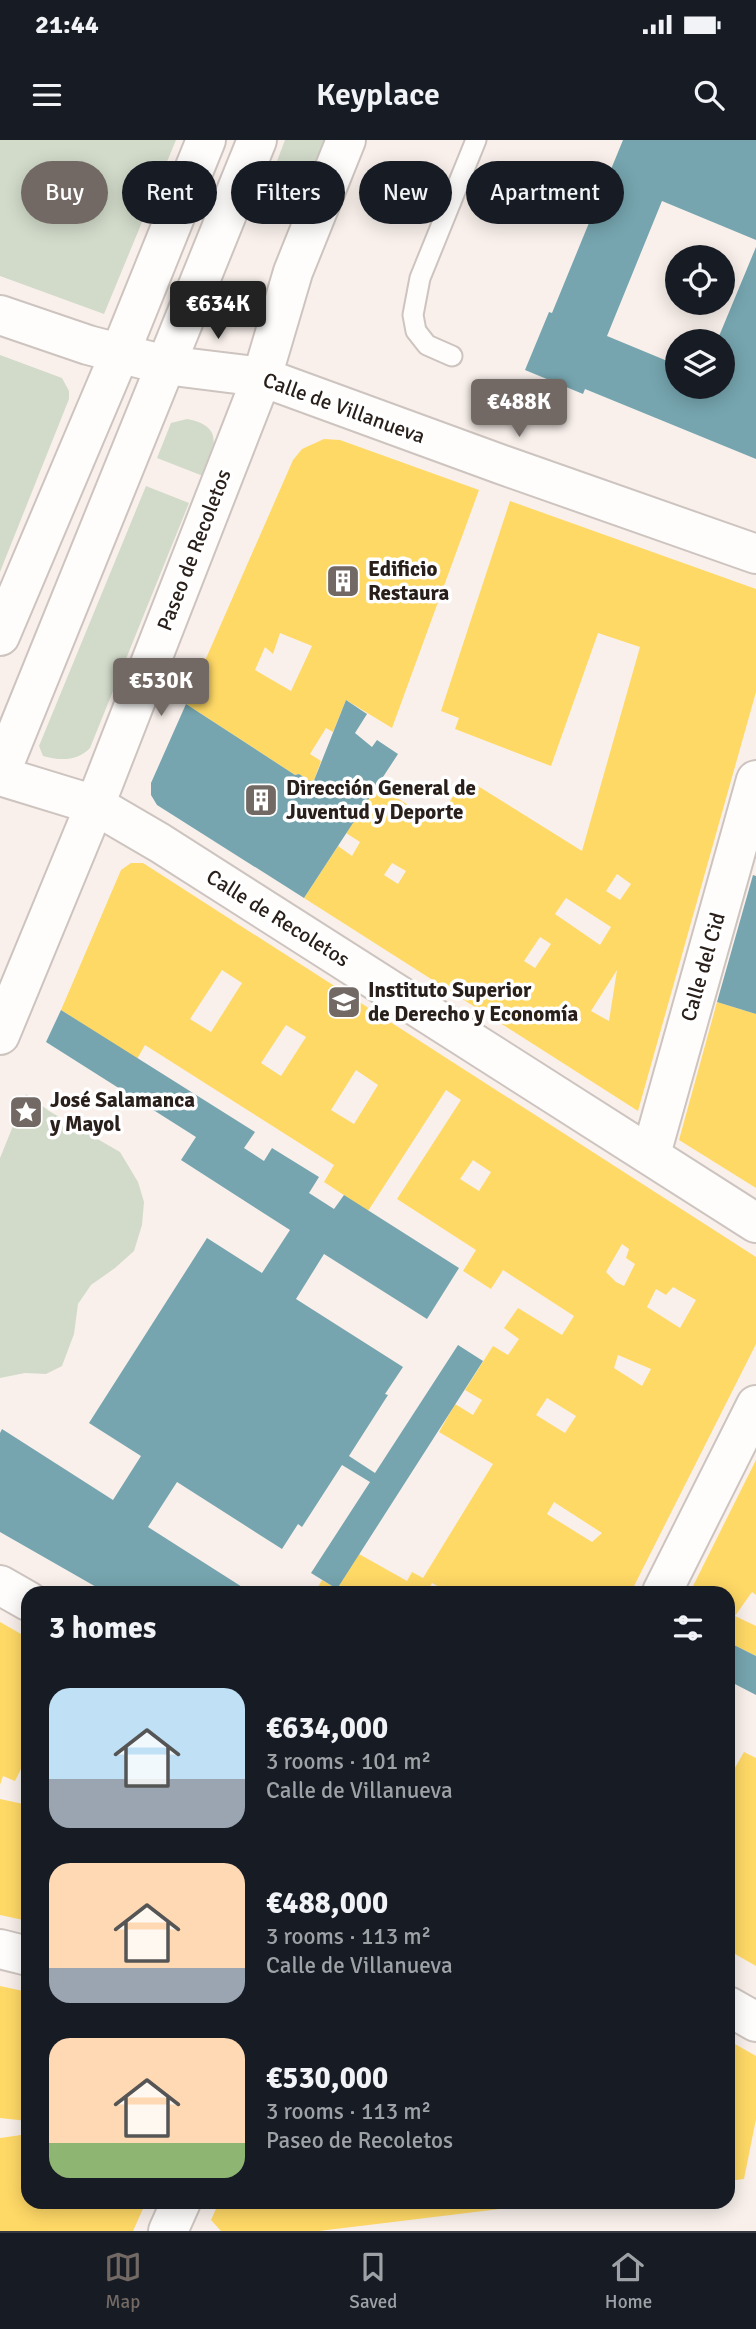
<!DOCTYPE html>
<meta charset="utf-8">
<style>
body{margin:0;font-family:Signika,sans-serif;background:#20242c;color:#f1f3f6;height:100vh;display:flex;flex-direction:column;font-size:26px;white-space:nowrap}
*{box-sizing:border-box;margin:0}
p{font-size:23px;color:#9ea1a6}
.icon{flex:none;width:38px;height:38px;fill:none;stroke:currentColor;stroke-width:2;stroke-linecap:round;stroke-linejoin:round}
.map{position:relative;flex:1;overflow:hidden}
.sheet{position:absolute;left:21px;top:1446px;width:714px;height:623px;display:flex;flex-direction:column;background:#171b24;border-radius:21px;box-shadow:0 4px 18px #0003}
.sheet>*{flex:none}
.top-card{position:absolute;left:21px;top:21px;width:714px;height:63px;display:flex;gap:14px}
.controls{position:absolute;left:665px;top:105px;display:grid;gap:14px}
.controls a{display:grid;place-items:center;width:70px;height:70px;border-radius:50%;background:#171b24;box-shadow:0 4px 18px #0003;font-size:35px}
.price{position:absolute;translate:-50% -60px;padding:0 16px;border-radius:7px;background:#726964;color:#fff;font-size:23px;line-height:46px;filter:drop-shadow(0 2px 4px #0008)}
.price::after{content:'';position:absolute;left:50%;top:42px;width:21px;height:16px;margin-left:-10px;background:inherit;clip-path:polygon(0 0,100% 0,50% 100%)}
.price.on{background:#222;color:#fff}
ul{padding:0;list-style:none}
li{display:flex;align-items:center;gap:21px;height:175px;padding:0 28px}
li span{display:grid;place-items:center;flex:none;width:196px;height:140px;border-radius:21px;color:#555}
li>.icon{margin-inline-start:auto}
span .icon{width:84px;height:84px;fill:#fffc;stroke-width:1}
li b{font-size:30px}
h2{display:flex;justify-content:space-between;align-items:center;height:84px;padding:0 28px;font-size:30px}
.tag{padding:0 24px;border-radius:32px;background:#171b24;box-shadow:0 4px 18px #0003;font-size:24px;line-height:63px}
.tag.on{background:#726964;color:#fff}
.status{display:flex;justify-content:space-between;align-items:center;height:49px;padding:0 35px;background:#171b24;direction:ltr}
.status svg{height:19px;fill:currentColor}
header{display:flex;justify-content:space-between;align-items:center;height:91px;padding:0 28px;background:#171b24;font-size:32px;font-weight:600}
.menu{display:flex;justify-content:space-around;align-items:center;height:98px;border-top:2px solid #363941;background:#171b24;font-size:19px;color:#9ea1a6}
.menu a{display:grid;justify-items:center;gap:4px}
.menu .on{color:#726964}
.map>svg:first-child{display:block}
</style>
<div class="status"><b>21:44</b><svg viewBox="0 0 49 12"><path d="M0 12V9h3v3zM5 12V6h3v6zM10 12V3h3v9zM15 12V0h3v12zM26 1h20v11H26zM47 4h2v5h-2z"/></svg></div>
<header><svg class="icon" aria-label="menu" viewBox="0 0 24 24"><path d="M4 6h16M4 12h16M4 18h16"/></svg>Keyplace<svg class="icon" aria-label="search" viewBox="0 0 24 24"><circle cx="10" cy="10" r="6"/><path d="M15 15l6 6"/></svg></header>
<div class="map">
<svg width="756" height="2091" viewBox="0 0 756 2091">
<rect width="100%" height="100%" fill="#f9f0eb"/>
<!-- green -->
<path fill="#d2dbca" d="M0,0H176L104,174L0,136Z
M285,0H329L311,44L274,29Z
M0,215L62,238L69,251V259L0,432Z
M187,279C226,286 214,310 203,336L157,318L171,283Z
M146,346L189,363L90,608C78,621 60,621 43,616L39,606Z
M26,954L49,971L120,1012L138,1042L144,1062L142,1085L134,1111L115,1128L91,1145L78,1164L74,1194L62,1226L46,1234L25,1233L0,1238V1018Z"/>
<!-- homes -->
<path fill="#ffd966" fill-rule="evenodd" d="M324,299L340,300L479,350L392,588L346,560L333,592L326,588L310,614L321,621L313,643L299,634L295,635L186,564L293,320L302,309ZM280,493L312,506L291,551L255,530L265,507L273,514Z
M510,361L756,449V552L638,971L304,758L338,706L352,716L360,702L346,693L375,648L383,649L435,682V684L465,638L582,711L640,507L598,493L551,626L455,589L459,578L441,571ZM392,723L406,731L398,744L384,735ZM617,734L631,744L620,760L606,751ZM566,758L611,787L600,805L555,774ZM540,797L551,804L535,828L524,821ZM617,830L609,881L591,871Z
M131,723H143L756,1117V1204L631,1452H448L432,1443L427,1452H315L322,1440L337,1449L359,1414L407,1441L412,1432L423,1438L493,1324L439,1292L455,1264L473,1275L482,1260L465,1250L493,1206L508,1215L519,1199L504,1188L518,1168L562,1195L574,1176L503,1130L491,1149L463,1131L476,1110L397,1059L461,960L446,950L368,1071L324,1042L334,1025L145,905L137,919L61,870L121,730ZM222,830L242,843L211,892L190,879ZM286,885L306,897L281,936L261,923ZM356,930L378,945L354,984L331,970ZM473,1020L491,1032L479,1051L460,1039ZM622,1104L629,1109L626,1118L635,1124L624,1146L616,1142L606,1132ZM673,1147L696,1160L680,1188L647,1167L656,1149L666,1155ZM618,1215L651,1229L642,1246L614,1228ZM547,1258L576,1276L565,1293L536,1275ZM554,1362L602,1393L592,1402L547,1374Z
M717,862L756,874V1048L679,1000Z
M756,1320V1455L752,1452L735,1476L756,1486V1516L728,1502V1452H690Z
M0,1482L28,1498V1625L24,1623L15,1641L3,1636L0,1645Z
M744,1612L756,1618V1826L728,1810V1640Z
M0,1659L28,1665V1781L0,1775Z
M0,1846L28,1852V1981L0,1978Z
M728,1900L756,1916V1979L744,2039L728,2041Z
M28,1994V2062H146L133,2091H0V1998Z
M219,2062H549V2063L319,2091H221L211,2080Z"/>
<!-- public -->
<path fill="#76a5af" d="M623,0H756V100L662,61L607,196L677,225V247H723V201H717L756,107V319L585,249L583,254L525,230L549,172L552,173Z
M346,560L367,574L355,593L372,607L377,600L398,614L304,758L157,665L151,655V643L186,564L295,635L299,634L313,643Z
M753,735L756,736V874L717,862Z
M61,870L255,992L244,1008L264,1021L272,1008L319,1037L309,1053L334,1069L344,1055L459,1128L427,1179L324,1114L296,1159L403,1227L385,1254L388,1255L349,1316L375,1333L458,1205L483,1221L337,1449L311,1433L370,1342L342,1325L302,1387L298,1384L282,1409L177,1342L148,1387L250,1452H105L0,1392V1293L2,1289L113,1360L141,1316L89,1283L207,1098L262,1133L290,1090L181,1020L196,997L46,902Z
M728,1502L756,1516V1555L731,1542L728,1547Z"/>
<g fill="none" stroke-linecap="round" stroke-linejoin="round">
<!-- lane casing -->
<g stroke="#cdc4bf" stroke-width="23">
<path id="lane" d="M452,216L427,205L416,191L413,175L420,138L476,0"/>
</g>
<!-- street casing -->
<g stroke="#cdc4bf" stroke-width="42">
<path id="street" d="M165,225L262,237L500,324L756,414
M0,636L95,665L160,703L756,1083
M0,895L95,665L262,237L293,132L346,0
M651,1014L756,640
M0,1445L28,1461
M662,1452L756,1265
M0,1809L28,1816
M728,1866L756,1882
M168,2091L181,2062"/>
</g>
<!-- secondary casing -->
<g stroke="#cdc4bf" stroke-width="42">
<path id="secondary" d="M0,175L88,205L165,225"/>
</g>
<!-- highway casing -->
<g stroke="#cdc4bf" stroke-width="42">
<path id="highway" d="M0,496L120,213L206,0
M0,634L257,0"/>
</g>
<!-- lane -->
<use href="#lane" stroke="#fefdfc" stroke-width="19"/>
<!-- street -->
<use href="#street" stroke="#fefdfc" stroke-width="38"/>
<!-- secondary -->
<use href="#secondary" stroke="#fefdfc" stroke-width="38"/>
<!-- highway -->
<use href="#highway" stroke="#fefdfc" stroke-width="38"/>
</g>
<!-- icons -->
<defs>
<g id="building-square" transform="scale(1.75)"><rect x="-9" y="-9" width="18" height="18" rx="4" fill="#726964" stroke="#fff"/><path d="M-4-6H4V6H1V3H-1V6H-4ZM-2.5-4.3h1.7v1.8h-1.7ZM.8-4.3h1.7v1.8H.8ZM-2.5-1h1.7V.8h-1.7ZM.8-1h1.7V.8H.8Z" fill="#fff"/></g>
<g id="university-square" transform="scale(1.75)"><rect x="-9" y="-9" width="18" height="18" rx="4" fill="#726964" stroke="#fff"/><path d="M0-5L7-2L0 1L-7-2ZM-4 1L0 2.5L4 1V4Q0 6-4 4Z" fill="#fff"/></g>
<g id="sight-square" transform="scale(1.75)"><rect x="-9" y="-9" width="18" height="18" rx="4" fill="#726964" stroke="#fff"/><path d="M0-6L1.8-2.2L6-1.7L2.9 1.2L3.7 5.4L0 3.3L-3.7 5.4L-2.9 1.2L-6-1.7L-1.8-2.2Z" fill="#fff"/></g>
</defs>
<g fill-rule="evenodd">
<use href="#building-square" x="343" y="441"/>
<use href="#building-square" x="261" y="660"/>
<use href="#university-square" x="344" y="862"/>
<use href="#sight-square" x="26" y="972"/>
</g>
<g text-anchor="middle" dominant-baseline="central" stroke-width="7" stroke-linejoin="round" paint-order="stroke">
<!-- street labels -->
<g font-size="21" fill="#2a201b" stroke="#fff">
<text transform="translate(344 268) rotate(20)">Calle de Villanueva</text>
<text transform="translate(194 410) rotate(-69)">Paseo de Recoletos</text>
<text transform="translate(278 778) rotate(32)">Calle de Recoletos</text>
<text transform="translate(703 827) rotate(-74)">Calle del Cid</text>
</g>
<!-- poi labels -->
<g font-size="21" font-weight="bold" fill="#2a201b" stroke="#fff" text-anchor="start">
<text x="368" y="429">Edificio<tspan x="368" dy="24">Restaura</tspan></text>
<text x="286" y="648">Dirección General de<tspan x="286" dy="24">Juventud y Deporte</tspan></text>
<text x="368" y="850">Instituto Superior<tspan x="368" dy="24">de Derecho y Economía</tspan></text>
<text x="50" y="960">José Salamanca<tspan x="50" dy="24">y Mayol</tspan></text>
</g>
</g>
</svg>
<div class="controls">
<a><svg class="icon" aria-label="locate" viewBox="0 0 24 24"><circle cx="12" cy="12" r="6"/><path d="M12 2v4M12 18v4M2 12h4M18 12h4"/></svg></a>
<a><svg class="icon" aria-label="layers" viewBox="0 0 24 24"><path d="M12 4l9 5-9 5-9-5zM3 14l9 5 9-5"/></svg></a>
</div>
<b class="price on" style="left:218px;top:201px">€634K</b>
<b class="price" style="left:519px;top:299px">€488K</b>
<b class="price" style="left:161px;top:578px">€530K</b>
<div class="top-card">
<a class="tag on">Buy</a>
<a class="tag">Rent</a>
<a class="tag">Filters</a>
<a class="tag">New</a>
<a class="tag">Apartment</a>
</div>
<section class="sheet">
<h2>3 homes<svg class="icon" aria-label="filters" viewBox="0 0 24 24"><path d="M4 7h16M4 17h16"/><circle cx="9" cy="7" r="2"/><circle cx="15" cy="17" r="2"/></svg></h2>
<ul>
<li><span style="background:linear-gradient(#bfe0f5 65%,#9aa5b1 0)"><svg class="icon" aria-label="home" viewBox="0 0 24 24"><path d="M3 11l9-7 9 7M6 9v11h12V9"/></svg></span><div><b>€634,000</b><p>3 rooms · 101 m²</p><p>Calle de Villanueva</p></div></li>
<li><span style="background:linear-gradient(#ffd9b3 75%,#9aa5b1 0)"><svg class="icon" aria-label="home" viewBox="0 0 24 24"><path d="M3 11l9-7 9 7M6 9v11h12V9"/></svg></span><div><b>€488,000</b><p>3 rooms · 113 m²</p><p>Calle de Villanueva</p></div></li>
<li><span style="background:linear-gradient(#ffd9b3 75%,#8fb573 0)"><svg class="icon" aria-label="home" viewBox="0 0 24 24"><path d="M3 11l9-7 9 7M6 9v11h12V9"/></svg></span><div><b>€530,000</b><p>3 rooms · 113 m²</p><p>Paseo de Recoletos</p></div></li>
</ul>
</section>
</div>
<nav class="menu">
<a class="on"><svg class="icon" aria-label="map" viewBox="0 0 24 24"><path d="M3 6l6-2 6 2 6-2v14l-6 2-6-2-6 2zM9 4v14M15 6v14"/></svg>Map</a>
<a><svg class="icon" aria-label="saved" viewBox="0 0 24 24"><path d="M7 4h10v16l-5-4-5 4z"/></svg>Saved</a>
<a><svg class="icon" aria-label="home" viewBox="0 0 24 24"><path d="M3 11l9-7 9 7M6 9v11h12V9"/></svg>Home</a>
</nav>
